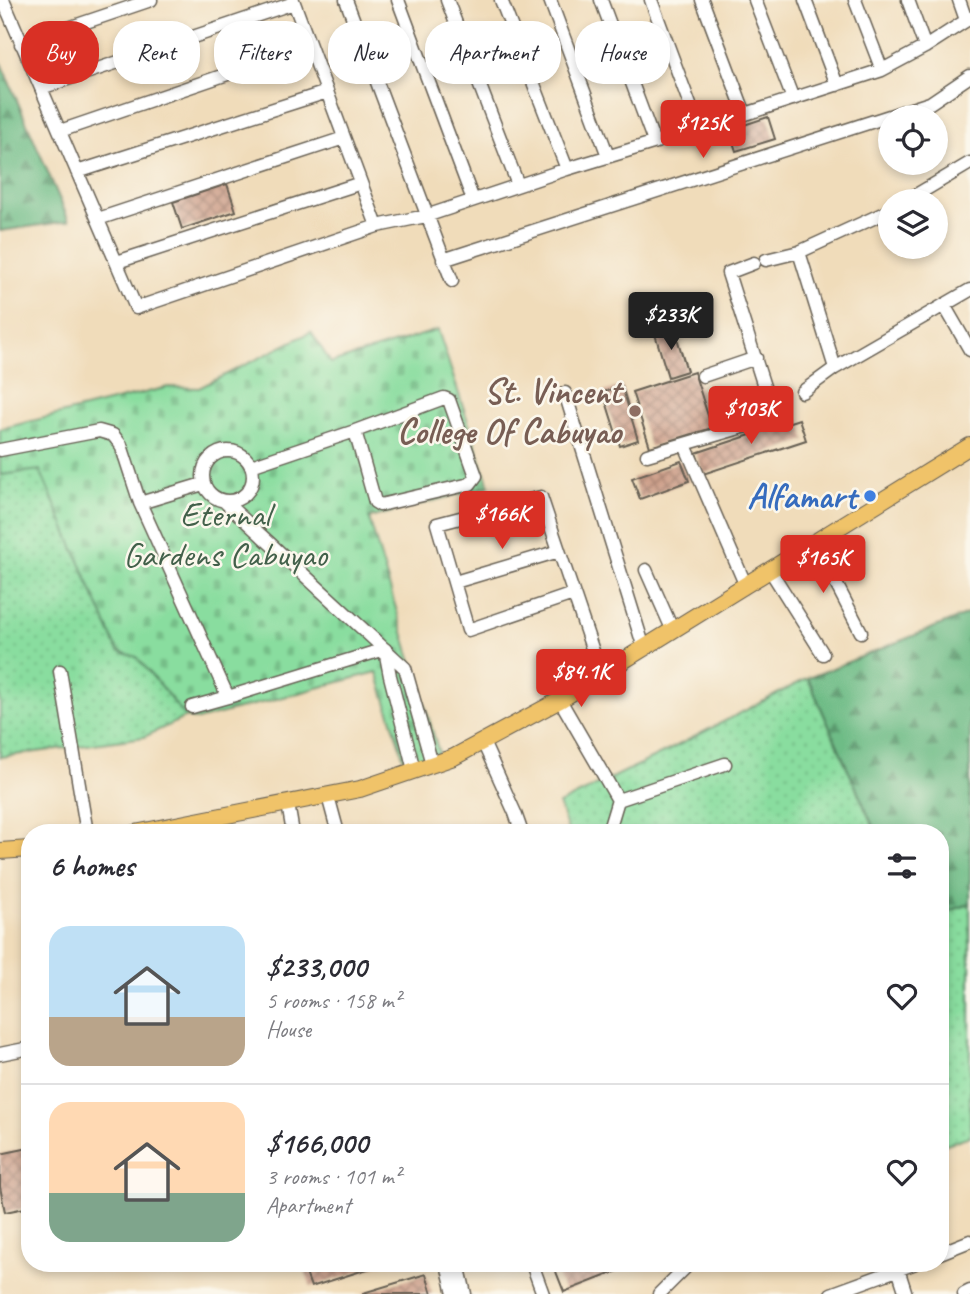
<!DOCTYPE html>
<meta charset="utf-8">
<style>
body{margin:0;font-family:Caveat,sans-serif;background:#f7f7f7;color:#2b2b33;height:100vh;display:flex;flex-direction:column;font-size:26px;white-space:nowrap}
*{box-sizing:border-box;margin:0}
p{font-size:23px;color:#7c7c81}
.icon{flex:none;width:38px;height:38px;fill:none;stroke:currentColor;stroke-width:2;stroke-linecap:round;stroke-linejoin:round}
.map{position:relative;flex:1;overflow:hidden}
.drawer{position:absolute;left:21px;top:824px;width:928px;height:448px;display:flex;flex-direction:column;background:#fff;border-radius:28px;box-shadow:0 4px 10px #0003}
.drawer>*{flex:none}
.hud{position:absolute;left:21px;top:21px;width:929px;height:63px;display:flex;gap:14px}
.tools{position:absolute;left:878px;top:105px;display:grid;gap:14px}
.tools a{display:grid;place-items:center;width:70px;height:70px;border-radius:50%;background:#fff;box-shadow:0 4px 10px #0003;font-size:35px}
.price{position:absolute;translate:-50% -60px;padding:0 16px;border-radius:7px;background:#d93025;color:#fff;font-size:23px;line-height:46px;filter:drop-shadow(0 2px 4px #0008)}
.price::after{content:'';position:absolute;left:50%;top:42px;width:21px;height:16px;margin-left:-10px;background:inherit;clip-path:polygon(0 0,100% 0,50% 100%)}
.price.current{background:#222;color:#fff}
ul{padding:0;list-style:none}
li{display:flex;align-items:center;gap:21px;height:175px;padding:0 28px}
li+li{border-top:2px solid #e1e1e2}
li span{display:grid;place-items:center;flex:none;width:196px;height:140px;border-radius:21px;color:#555}
li>.icon{margin-inline-start:auto}
span .icon{width:84px;height:84px;fill:#fffc;stroke-width:1}
li b{font-size:30px}
h2{display:flex;justify-content:space-between;align-items:center;height:84px;padding:0 28px;font-size:30px}
.chip{padding:0 24px;border-radius:28px;background:#fff;box-shadow:0 4px 10px #0003;font-size:24px;line-height:63px}
.chip.current{background:#d93025;color:#fff}
.map>svg:first-child{display:block}
</style>
<div class="map">
<svg width="970" height="1294" viewBox="0 0 970 1294">
<defs>
<pattern id="grass-dots" width="8" height="8" patternUnits="userSpaceOnUse" patternTransform="scale(1.75)"><rect width="8" height="8" fill="#89dd9f"/><path d="M2 2h.1M6 6h.1" fill="none" stroke="#76bd88" stroke-width="1.8" stroke-linecap="round"/></pattern>
<pattern id="forest-firs" width="22" height="20" patternUnits="userSpaceOnUse" patternTransform="scale(1.75)"><rect width="22" height="20" fill="#6ebc86"/><path d="M5 1l3.5 6h-7zM16 11l3.5 6h-7z" fill="#5a986d"/></pattern>
<pattern id="cemetery-stones" width="16" height="16" patternUnits="userSpaceOnUse" patternTransform="scale(1.75)"><rect width="16" height="16" fill="#89dd9f"/><path d="M2 7V4a2 2 0 0 1 4 0v3zM10 15v-3a2 2 0 0 1 4 0v3z" fill="#76bd88"/></pattern>
<pattern id="building-cross-hatch" width="8" height="8" patternUnits="userSpaceOnUse" patternTransform="scale(1.75)"><rect width="8" height="8" fill="#cfa28d"/><path d="M0 0l8 8M0 8l8-8" fill="none" stroke="#a78372"/></pattern>
</defs>
<rect width="100%" height="100%" fill="#fbf7ec"/>
<filter id="ink" filterUnits="userSpaceOnUse"><feTurbulence type="fractalNoise" baseFrequency=".0143" numOctaves="2"/><feDisplacementMap in="SourceGraphic" scale="14" xChannelSelector="R" yChannelSelector="G"/><feConvolveMatrix kernelMatrix="1 2 1 2 8 2 1 2 1" color-interpolation-filters="sRGB"/></filter>
<filter id="wash" filterUnits="userSpaceOnUse"><feTurbulence type="fractalNoise" baseFrequency=".00686" numOctaves="4" result="noise"/><feDisplacementMap in="SourceGraphic" scale="28" xChannelSelector="R" yChannelSelector="G"/><feGaussianBlur stdDeviation="1.57" result="paint"/><feColorMatrix in="noise" values="0 0 0 0 0 0 0 0 0 0 0 0 0 0 0 0 0 1.4 0 .05"/><feComposite in="paint" operator="in"/></filter>
<g filter="url(#wash)">
<rect width="100%" height="100%" fill="#f0dcba"/>
<!-- grass -->
<path fill="url(#grass-dots)" stroke="#527c5e" stroke-width="2" d="M40,469L118,651L137,657L186,717L144,737L0,757V475Z
M808,678L876,833H569L559,804L667,751Z
M970,904V1136L940,1146V914Z"/>
<!-- forest -->
<path fill="url(#forest-firs)" stroke="#456c51" stroke-width="2" d="M0,61L69,221L0,231Z
M970,613V904L940,914V833H876L808,678Z"/>
<!-- cemetery -->
<path fill="url(#cemetery-stones)" stroke="#527c5e" stroke-width="2" d="M438,330L489,486L369,518L439,753L405,763L377,672L197,720L186,717L137,657L118,651L40,470L0,475V429L168,387L199,388L311,332L331,363Z"/>
<g id="blocks">
<!-- building -->
<path fill="url(#building-cross-hatch)" d="M768,117L775,139L736,151L729,130Z
M227,184L236,211L182,229L173,202Z
M674,328L687,371L668,377L655,334Z
M694,372L712,428L650,447L632,392Z
M622,386L638,440L620,446L603,392Z
M799,419L806,440L703,474L696,453Z
M681,461L689,481L640,499L632,478Z
M29,1148L30,1207L5,1212L0,1187V1154Z
M307,1264H383L311,1287L303,1265Z
M553,1264H615L618,1271L564,1292Z
M426,1274L432,1294H363V1293Z"/>
</g>
</g>
<g filter="url(#ink)">
<use href="#blocks" fill-opacity="0" stroke="#665f53" stroke-width="2"/>
<g fill="none" stroke-linecap="round" stroke-linejoin="round">
<!-- minor casing -->
<g stroke="#665f53" stroke-width="15">
<path id="minor" d="M3,0L136,308L377,226L426,216L567,169L699,129L882,70L925,47L970,18
M293,0L377,226
M346,0L452,281
M398,0L473,200
M447,0L518,185
M501,0L567,169
M550,0L608,156
M601,0L654,142
M651,0L699,129
M702,0L745,114
M755,0L793,99
M805,0L837,85
M855,0L882,70
M908,0L925,47
M959,0L966,20
M21,44L151,0
M41,88L294,3
M60,131L310,46
M77,172L327,92
M906,201L970,163
M98,219L344,138
M799,252L835,368
M443,260L930,103L970,76
M766,260L799,252L891,210
M117,262L361,183
M944,305L970,350
M703,376L756,358
M802,392L835,368L970,290
M565,393L644,648
M685,445L746,586
M0,450L99,431L113,435L121,445L140,503
M203 476a25 25 0 1 1 50 0a25 25 0 1 1-50 0Z
M647,455L774,418L728,273L754,263
M251,466L355,431L444,398L449,400L476,476L470,484L380,505L375,502L355,431
M203,484L140,503L228,697L385,649
M224,501L405,668L432,764
M815,543L861,632
M646,570L673,631
M770,570L823,654
M455,582L559,551
M573,594L468,630L437,524L541,497L601,675
M385,650L390,676L414,770
M60,671L87,833
M560,700L618,800L725,764
M192,707L228,697
M483,742L515,813L522,833
M328,796L338,833
M288,804L293,833
M608,833L618,800
M0,1054L30,1048
M940,1253L970,1241
M447,1264L454,1294
M458,1264L465,1294
M532,1264L543,1294
M898,1269L906,1294
M659,1294L685,1268L687,1264
M831,1294L913,1264
M964,1294L970,1291"/>
</g>
<!-- major casing -->
<g stroke="#665f53" stroke-width="18">
<path id="major" d="M135,833L360,789L454,757L560,700L970,446
M0,851L30,849"/>
</g>
<!-- minor -->
<use href="#minor" stroke="#fff" stroke-width="12"/>
<!-- major -->
<use href="#major" stroke="#f0c369" stroke-width="16"/>
</g>
</g>
<!-- markers -->
<circle fill="#8d6e63" stroke="#fbf7ec" stroke-width="2.5" cx="635" cy="411" r="7"/>
<circle fill="#3f7fe0" stroke="#fbf7ec" stroke-width="2.5" cx="870" cy="496" r="7"/>
<g text-anchor="middle" dominant-baseline="central" stroke-width="5" stroke-linejoin="round" paint-order="stroke">
<!-- education labels -->
<g font-size="35" font-weight="bold" fill="#785e54" stroke="#fbf7ec" text-anchor="end">
<text x="621" y="391">St. Vincent<tspan x="621" dy="40">College Of Cabuyao</tspan></text>
</g>
<!-- shop labels -->
<g font-size="35" font-weight="bold" fill="#366cbe" stroke="#fbf7ec" text-anchor="end">
<text x="856" y="496">Alfamart</text>
</g>
<!-- park labels -->
<g font-size="35" fill="#42604a" stroke="#fbf7ec">
<text x="225" y="514">Eternal<tspan x="225" dy="40">Gardens Cabuyao</tspan></text>
</g>
</g>
</svg>
<div class="tools">
<a><svg class="icon" aria-label="locate" viewBox="0 0 24 24"><circle cx="12" cy="12" r="6"/><path d="M12 2v4M12 18v4M2 12h4M18 12h4"/></svg></a>
<a><svg class="icon" aria-label="layers" viewBox="0 0 24 24"><path d="M12 4l9 5-9 5-9-5zM3 14l9 5 9-5"/></svg></a>
</div>
<b class="price" style="left:703px;top:160px">$125K</b>
<b class="price current" style="left:671px;top:352px">$233K</b>
<b class="price" style="left:751px;top:446px">$103K</b>
<b class="price" style="left:502px;top:551px">$166K</b>
<b class="price" style="left:823px;top:595px">$165K</b>
<b class="price" style="left:581px;top:709px">$84.1K</b>
<div class="hud">
<a class="chip current">Buy</a>
<a class="chip">Rent</a>
<a class="chip">Filters</a>
<a class="chip">New</a>
<a class="chip">Apartment</a>
<a class="chip">House</a>
</div>
<section class="drawer">
<h2>6 homes<svg class="icon" aria-label="filters" viewBox="0 0 24 24"><path d="M4 7h16M4 17h16"/><circle cx="9" cy="7" r="2"/><circle cx="15" cy="17" r="2"/></svg></h2>
<ul>
<li><span style="background:linear-gradient(#bfe0f5 65%,#b9a48a 0)"><svg class="icon" aria-label="home" viewBox="0 0 24 24"><path d="M3 11l9-7 9 7M6 9v11h12V9"/></svg></span><div><b>$233,000</b><p>5 rooms · 158 m²</p><p>House</p></div><svg class="icon" aria-label="heart" viewBox="0 0 24 24"><path d="M12 20l-8-8c-3-5 5-10 8-4 3-6 11-1 8 4z"/></svg></li>
<li><span style="background:linear-gradient(#ffd9b3 65%,#7fa58c 0)"><svg class="icon" aria-label="home" viewBox="0 0 24 24"><path d="M3 11l9-7 9 7M6 9v11h12V9"/></svg></span><div><b>$166,000</b><p>3 rooms · 101 m²</p><p>Apartment</p></div><svg class="icon" aria-label="heart" viewBox="0 0 24 24"><path d="M12 20l-8-8c-3-5 5-10 8-4 3-6 11-1 8 4z"/></svg></li>
</ul>
</section>
</div>
